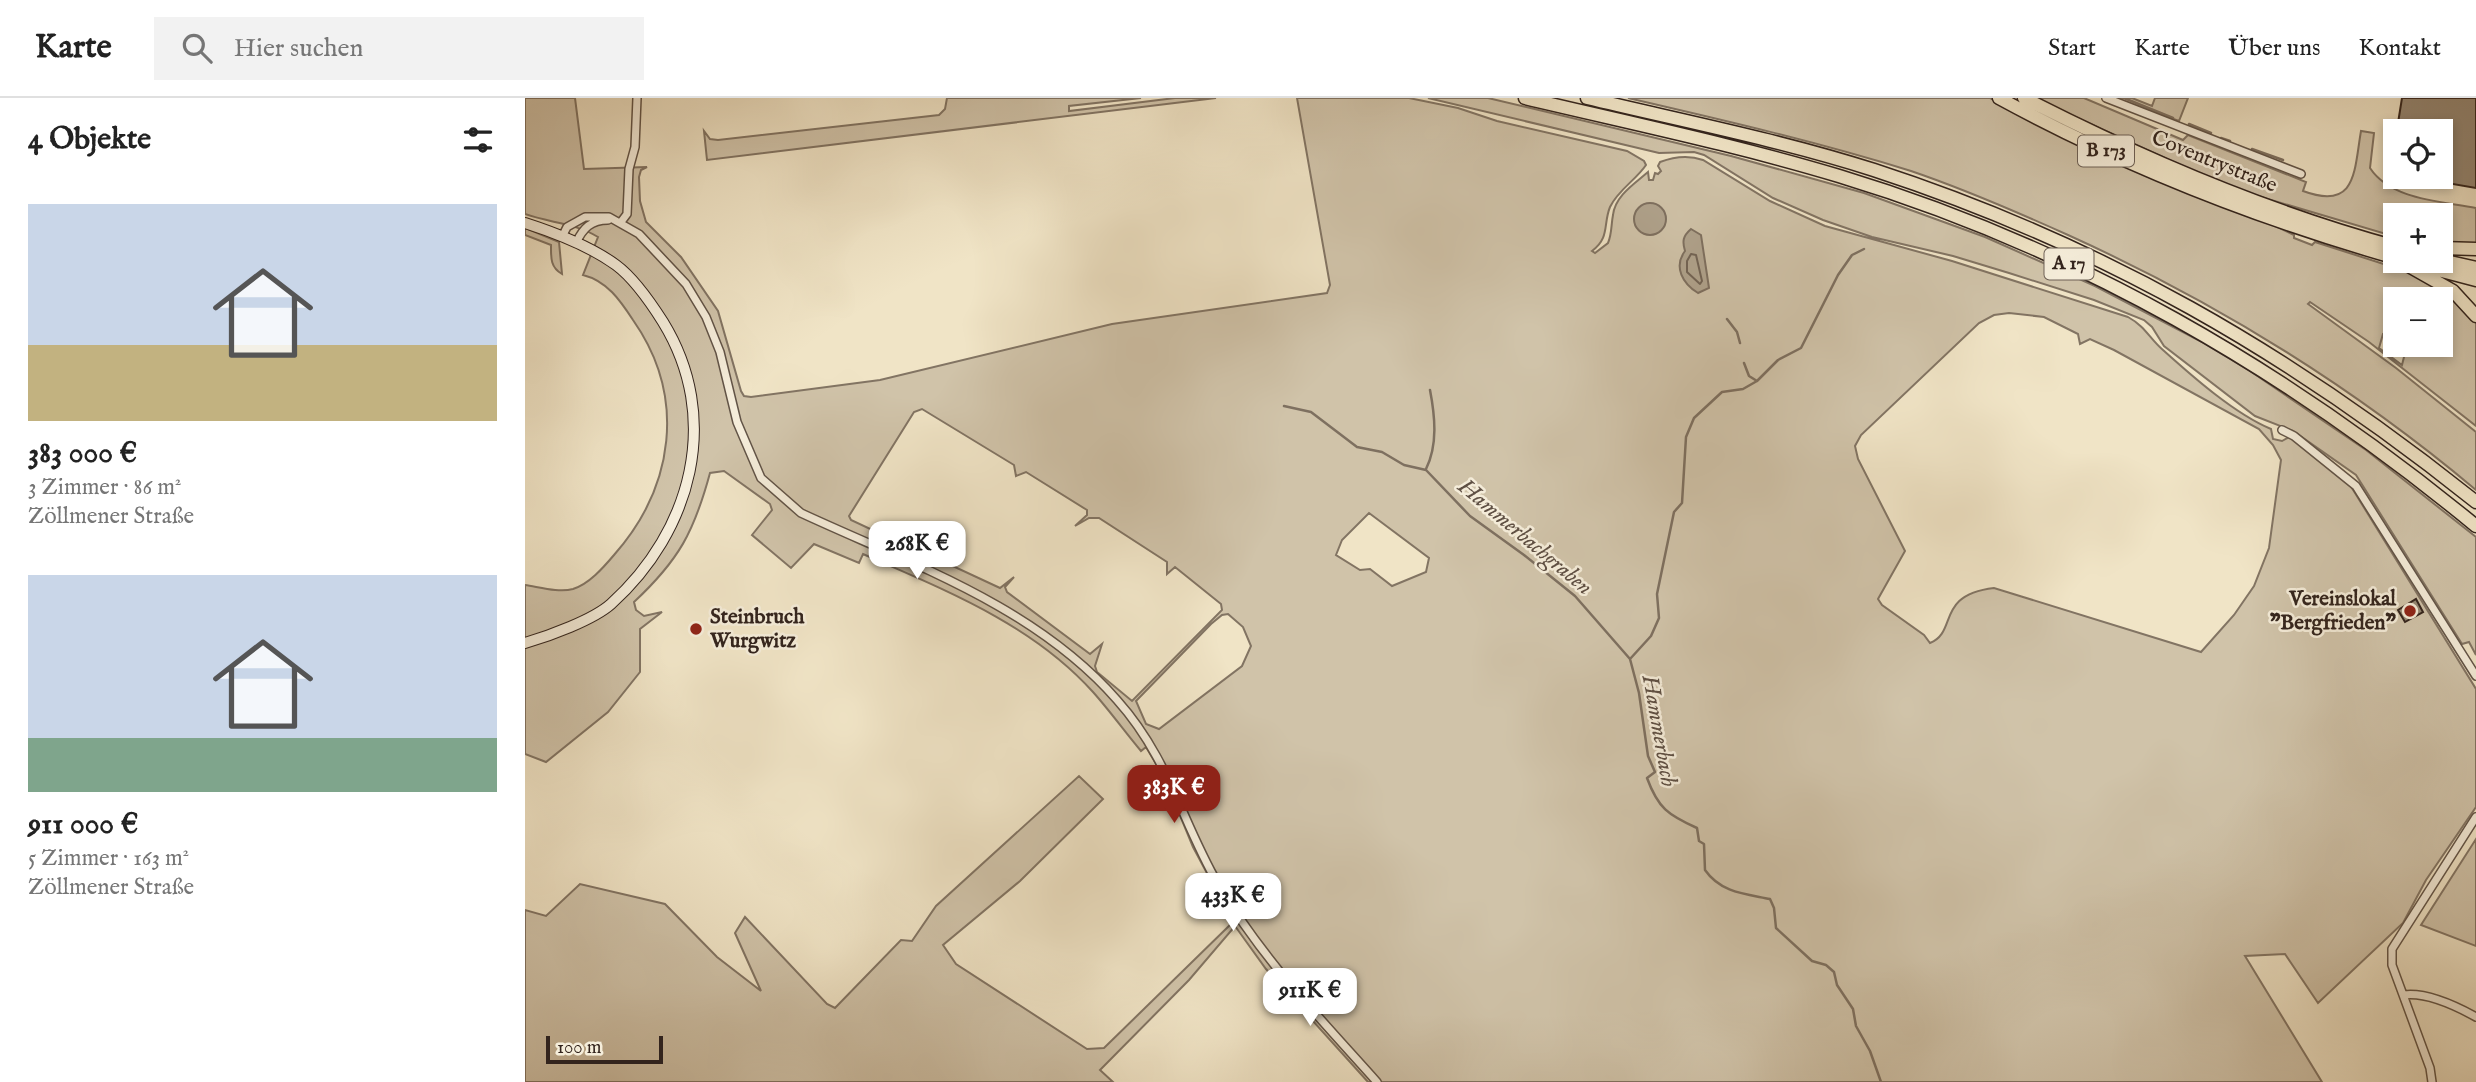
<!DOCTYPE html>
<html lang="de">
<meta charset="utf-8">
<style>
body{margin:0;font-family:"IM FELL English",serif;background:#f2f2f2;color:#222;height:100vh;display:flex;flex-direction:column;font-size:26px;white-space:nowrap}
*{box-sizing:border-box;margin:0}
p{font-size:23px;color:#767676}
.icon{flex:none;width:38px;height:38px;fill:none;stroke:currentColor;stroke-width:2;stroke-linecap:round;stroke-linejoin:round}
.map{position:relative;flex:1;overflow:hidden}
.details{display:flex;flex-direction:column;background:#fff;width:525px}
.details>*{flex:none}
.buttons{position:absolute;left:1858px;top:21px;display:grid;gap:14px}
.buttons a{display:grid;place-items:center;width:70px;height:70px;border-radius:0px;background:#fff;box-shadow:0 4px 10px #0003;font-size:35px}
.scale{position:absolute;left:21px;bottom:18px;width:117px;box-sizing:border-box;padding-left:7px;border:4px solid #33241d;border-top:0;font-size:19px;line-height:24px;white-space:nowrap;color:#33241d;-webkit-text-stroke:5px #f5edda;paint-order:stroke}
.price{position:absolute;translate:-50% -60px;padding:0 16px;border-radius:14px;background:#fff;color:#222;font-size:23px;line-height:46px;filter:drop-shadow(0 2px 4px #0008)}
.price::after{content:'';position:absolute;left:50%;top:42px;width:21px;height:16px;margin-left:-10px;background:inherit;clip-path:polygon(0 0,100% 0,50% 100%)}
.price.active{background:#8f2418;color:#fff}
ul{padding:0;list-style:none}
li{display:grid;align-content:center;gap:14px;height:371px;padding:0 28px}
li span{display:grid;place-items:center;height:217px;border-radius:0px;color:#555}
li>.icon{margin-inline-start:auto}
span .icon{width:126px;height:126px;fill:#fffc;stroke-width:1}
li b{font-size:30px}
h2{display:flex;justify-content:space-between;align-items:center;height:84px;padding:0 28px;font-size:30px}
header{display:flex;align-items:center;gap:42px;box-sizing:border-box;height:98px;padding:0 35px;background:#fff;border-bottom:2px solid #e0e0e0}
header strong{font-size:33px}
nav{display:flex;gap:38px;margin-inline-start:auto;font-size:24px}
.search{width:490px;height:63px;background:#f2f2f2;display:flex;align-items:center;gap:18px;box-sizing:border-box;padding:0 24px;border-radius:0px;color:#767676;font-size:26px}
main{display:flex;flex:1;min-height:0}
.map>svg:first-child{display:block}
</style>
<header>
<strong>Karte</strong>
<div class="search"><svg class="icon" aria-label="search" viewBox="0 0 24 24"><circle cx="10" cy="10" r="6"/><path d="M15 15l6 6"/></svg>Hier suchen</div>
<nav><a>Start</a><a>Karte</a><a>Über uns</a><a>Kontakt</a></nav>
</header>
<main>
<section class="details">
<h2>4 Objekte<svg class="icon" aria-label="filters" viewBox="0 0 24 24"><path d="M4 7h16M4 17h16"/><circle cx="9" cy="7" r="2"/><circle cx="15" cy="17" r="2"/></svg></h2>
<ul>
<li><span style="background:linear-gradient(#c9d6e8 65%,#c2b280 0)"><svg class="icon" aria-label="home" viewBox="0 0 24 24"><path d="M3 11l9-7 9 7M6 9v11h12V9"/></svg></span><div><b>383 000 €</b><p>3 Zimmer · 86 m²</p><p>Zöllmener Straße</p></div></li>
<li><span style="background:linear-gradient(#c9d6e8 75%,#7fa58c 0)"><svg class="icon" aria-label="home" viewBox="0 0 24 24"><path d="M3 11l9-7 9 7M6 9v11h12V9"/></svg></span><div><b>911 000 €</b><p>5 Zimmer · 163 m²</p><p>Zöllmener Straße</p></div></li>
</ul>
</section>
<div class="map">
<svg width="1951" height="984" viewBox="0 0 1951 984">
<rect width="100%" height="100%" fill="#f0e4c6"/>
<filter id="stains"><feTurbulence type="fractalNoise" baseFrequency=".00286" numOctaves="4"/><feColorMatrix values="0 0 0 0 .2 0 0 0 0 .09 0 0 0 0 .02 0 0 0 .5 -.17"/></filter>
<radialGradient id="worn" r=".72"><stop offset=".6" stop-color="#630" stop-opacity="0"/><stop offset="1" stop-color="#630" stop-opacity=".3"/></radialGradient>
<!-- green -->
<path fill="#d0c3a9" stroke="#827463" stroke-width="2" fill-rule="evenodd" d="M0,0H50L59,71L122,69L116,72L114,79L115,103L121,124L156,159L193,213L216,293L219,298L226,299L355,282L587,226L802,195L805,187L772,0H884L933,10L972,23L1102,53L1119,63L1121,67C1111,82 1093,92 1085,109C1078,126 1085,140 1067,153L1070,155L1083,145C1087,136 1086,127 1088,117C1090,98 1109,86 1123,74L1124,82H1128L1130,75L1133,76L1136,73L1133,68L1135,64C1148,59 1164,57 1178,62L1245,103L1300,128L1427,163L1603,219C1621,229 1624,240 1638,252C1668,279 1710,316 1746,331L1748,341L1757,343L1766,338L1822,382L1951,591V709L1901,782L1878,825L1793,905L1760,856L1720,858L1797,984H843L741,871L710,828L664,882L575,972L588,984H0V812L21,818L55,786L140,806L192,859L236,893L210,835L220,819L302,906L310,910L376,842L387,843L411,808L554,678L578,701L495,783L418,847L431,866L562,951L579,950L708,824L668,749L640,681L621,649L616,653C600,634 585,613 568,594C507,526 420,492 338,456L334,465L289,446L266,470L227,437L247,412L245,406L199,373L185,375C169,434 154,462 109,504L111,512L119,518L137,514L115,531V574L83,614L21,664L0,656V487C14,489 34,495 48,491C64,486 78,470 89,457C149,389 162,299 108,222C95,202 82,183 58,177L73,139C50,125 25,125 0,116ZM1484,215L1519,219L1553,236L1555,246L1565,241L1589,252L1734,331L1748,347L1756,362L1744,450L1729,488L1709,517L1676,554L1469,490C1410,497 1433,534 1405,545L1399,537L1357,507L1353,501L1380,453L1333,361L1330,348L1336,337L1454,225L1469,217ZM397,311L489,367L491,378L501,374L562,412V417L550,428L564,420H574L642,464V476L650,469L696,506L697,512L607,603L572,574L570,568L577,546L565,556L482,494L480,489L489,479L475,490L404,457L401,452L392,453L326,422L324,418L389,314ZM844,415L904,460L901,474L867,488L845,471L835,472L811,457L817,442ZM703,516L718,529L726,548L717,568L634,631L621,626L611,603L686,526L697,517Z
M422,0H616L544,8V13L650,0H691L182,62L179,33L185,41L193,42L414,17L420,11Z
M903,0H963L1206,58L1339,95L1460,139L1570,188L1677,244L1725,273L1841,352L1951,439V557L1944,544L1937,546L1831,377L1768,333L1730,318L1639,248L1627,229L1619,222L1569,202L1484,175L1428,158L1347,139L1298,122L1248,100L1179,57L1169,54L1134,55Z
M1103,0H1465L1738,122L1769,137V140L1787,147L1790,144L1896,178L1916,189L1951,223V328L1844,244L1785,204L1783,206L1871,270L1951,334V392C1827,288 1691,204 1543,137C1492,114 1439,91 1386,73C1293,44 1198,22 1103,0ZM1871,201H1916V247H1882L1877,267L1854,250L1858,236L1867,230L1871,232Z
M1509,0H1559L1658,42L1663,37L1781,84L1778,93C1832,113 1829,73 1836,33L1849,35L1845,70C1866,102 1916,103 1951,110V148L1916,146V117H1871V139L1726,96L1690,83Z
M1591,0H1607L1627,8L1630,0H1663L1654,23Z
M0,130L34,144L37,176C25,169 26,159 26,147L0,137Z
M1951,741V848L1896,827Z"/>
<!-- water -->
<path fill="#b0a38d" stroke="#7e7060" stroke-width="2" d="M1109 121a16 16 0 1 1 32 0a16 16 0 1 1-32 0Z
M1166,131L1176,137L1184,190L1173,195C1158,186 1148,169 1160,153C1157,143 1158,138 1166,131Z"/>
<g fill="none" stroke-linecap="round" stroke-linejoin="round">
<!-- shore -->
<path stroke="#726455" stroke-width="2" d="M1166,156L1171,157L1177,183L1175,186L1162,174V163Z"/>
<!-- stream -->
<path stroke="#7e7060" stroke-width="2.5" d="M1599,0L1648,20
M1664,26L1686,35
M1696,40L1705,43
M1727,51L1758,62
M1339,151L1327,157L1313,177L1276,250L1253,262L1232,283L1218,291L1197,294L1169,320L1161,339L1157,405L1149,414L1132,496L1134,520L1126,538L1105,561L1114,595L1123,658L1130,674L1122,680C1133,710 1143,717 1172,730L1174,743L1179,746L1180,772C1196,795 1221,796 1245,801L1249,810L1251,830L1287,863L1301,867L1309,874L1312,887L1328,911L1331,928L1345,953L1356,984
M1202,221L1212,234L1215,245
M1219,265L1224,278L1232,283
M759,308L786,314L832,349L857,354L879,367L901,372L945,418L999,457L1050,498L1105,561
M901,371C913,347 910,318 905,292"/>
</g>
<!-- building -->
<path fill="#958875" stroke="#33241d" stroke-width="2" d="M1877,0H1951V90L1916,84V33H1884L1885,27L1873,25Z
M1891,501L1898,514L1880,524L1873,512Z"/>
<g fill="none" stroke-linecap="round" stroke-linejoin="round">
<!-- street casing -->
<g stroke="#625447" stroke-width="10">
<path id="street" d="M1581,0L1776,76
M96,124L102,116L104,71L110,49L112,0
M37,139L42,129L60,119H84L114,136L161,186L181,219L195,254L212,324L236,380L276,415C386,466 510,508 592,602C644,660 656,722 693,786C737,861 795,920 852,984
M51,145C58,130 66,122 83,122
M1757,332L1769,338L1831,388L1951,578
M1879,897C1902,894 1931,908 1951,919
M1907,984L1905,970L1867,867V851L1951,719"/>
</g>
<!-- secondary casing -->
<g stroke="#33241d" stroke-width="12">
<path id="secondary" d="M0,125C31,135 65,148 91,167C110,181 126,205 138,224C197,320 167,433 86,506C68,522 24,538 0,545"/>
</g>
<!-- highway casing -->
<g stroke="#33241d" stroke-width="15">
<path id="highway" d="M1000,0C1105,25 1211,47 1314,78C1552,150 1760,271 1951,428
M1062,0C1158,23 1255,42 1349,72C1576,146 1765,255 1951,404
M1474,0C1599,68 1734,121 1871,160
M1499,0C1618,61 1742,114 1871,149
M1916,150L1951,151
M1916,162L1951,170
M1875,163L1928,193L1951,218
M1894,167L1951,182"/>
</g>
<!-- street -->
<use href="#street" stroke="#f5edda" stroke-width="7"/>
<!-- secondary -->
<use href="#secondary" stroke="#f5edda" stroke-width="10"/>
<!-- highway -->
<use href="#highway" stroke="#f0e4c6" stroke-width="12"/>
</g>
<!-- markers -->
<g fill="#8f2418" stroke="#f5edda" stroke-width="2.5">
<circle cx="1885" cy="513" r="7"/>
<circle cx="171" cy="531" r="7"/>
</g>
<g text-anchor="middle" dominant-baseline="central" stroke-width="5" stroke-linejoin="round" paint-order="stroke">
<!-- shield labels -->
<g fill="#f5edda" stroke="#6d6056" stroke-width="2">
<rect x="1553" y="37.5" width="56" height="31" rx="5"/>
<rect x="1519.5" y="150.5" width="49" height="31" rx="5"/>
</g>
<g font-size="19" font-weight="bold" fill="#33241d">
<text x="1581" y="53">B 173</text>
<text x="1544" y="166">A 17</text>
</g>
<!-- street labels -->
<g font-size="21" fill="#33241d" stroke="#f5edda">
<text transform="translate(1689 64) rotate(22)">Coventrystraße</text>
</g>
<!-- poi labels -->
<g font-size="21" font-weight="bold" fill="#33241d" stroke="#f5edda" text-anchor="end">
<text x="1871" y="501">Vereinslokal<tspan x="1871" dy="24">"Bergfrieden"</tspan></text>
<text x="185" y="519" text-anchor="start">Steinbruch<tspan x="185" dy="24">Wurgwitz</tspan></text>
</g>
<!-- water labels -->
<g font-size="23" font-style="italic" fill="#5f5044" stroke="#f5edda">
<text transform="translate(1000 439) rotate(40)">Hammerbachgraben</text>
<text transform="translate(1134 633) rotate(80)">Hammerbach</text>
</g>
</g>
<rect width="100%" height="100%" filter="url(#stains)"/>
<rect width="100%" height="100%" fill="url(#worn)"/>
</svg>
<div class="buttons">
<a><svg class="icon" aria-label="locate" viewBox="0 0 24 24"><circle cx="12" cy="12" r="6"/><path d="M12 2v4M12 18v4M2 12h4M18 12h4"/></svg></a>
<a>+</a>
<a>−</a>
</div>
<div class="scale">100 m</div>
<b class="price" style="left:392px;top:483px">268K €</b>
<b class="price active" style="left:649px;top:727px">383K €</b>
<b class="price" style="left:708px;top:835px">433K €</b>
<b class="price" style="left:785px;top:930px">911K €</b>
</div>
</main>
